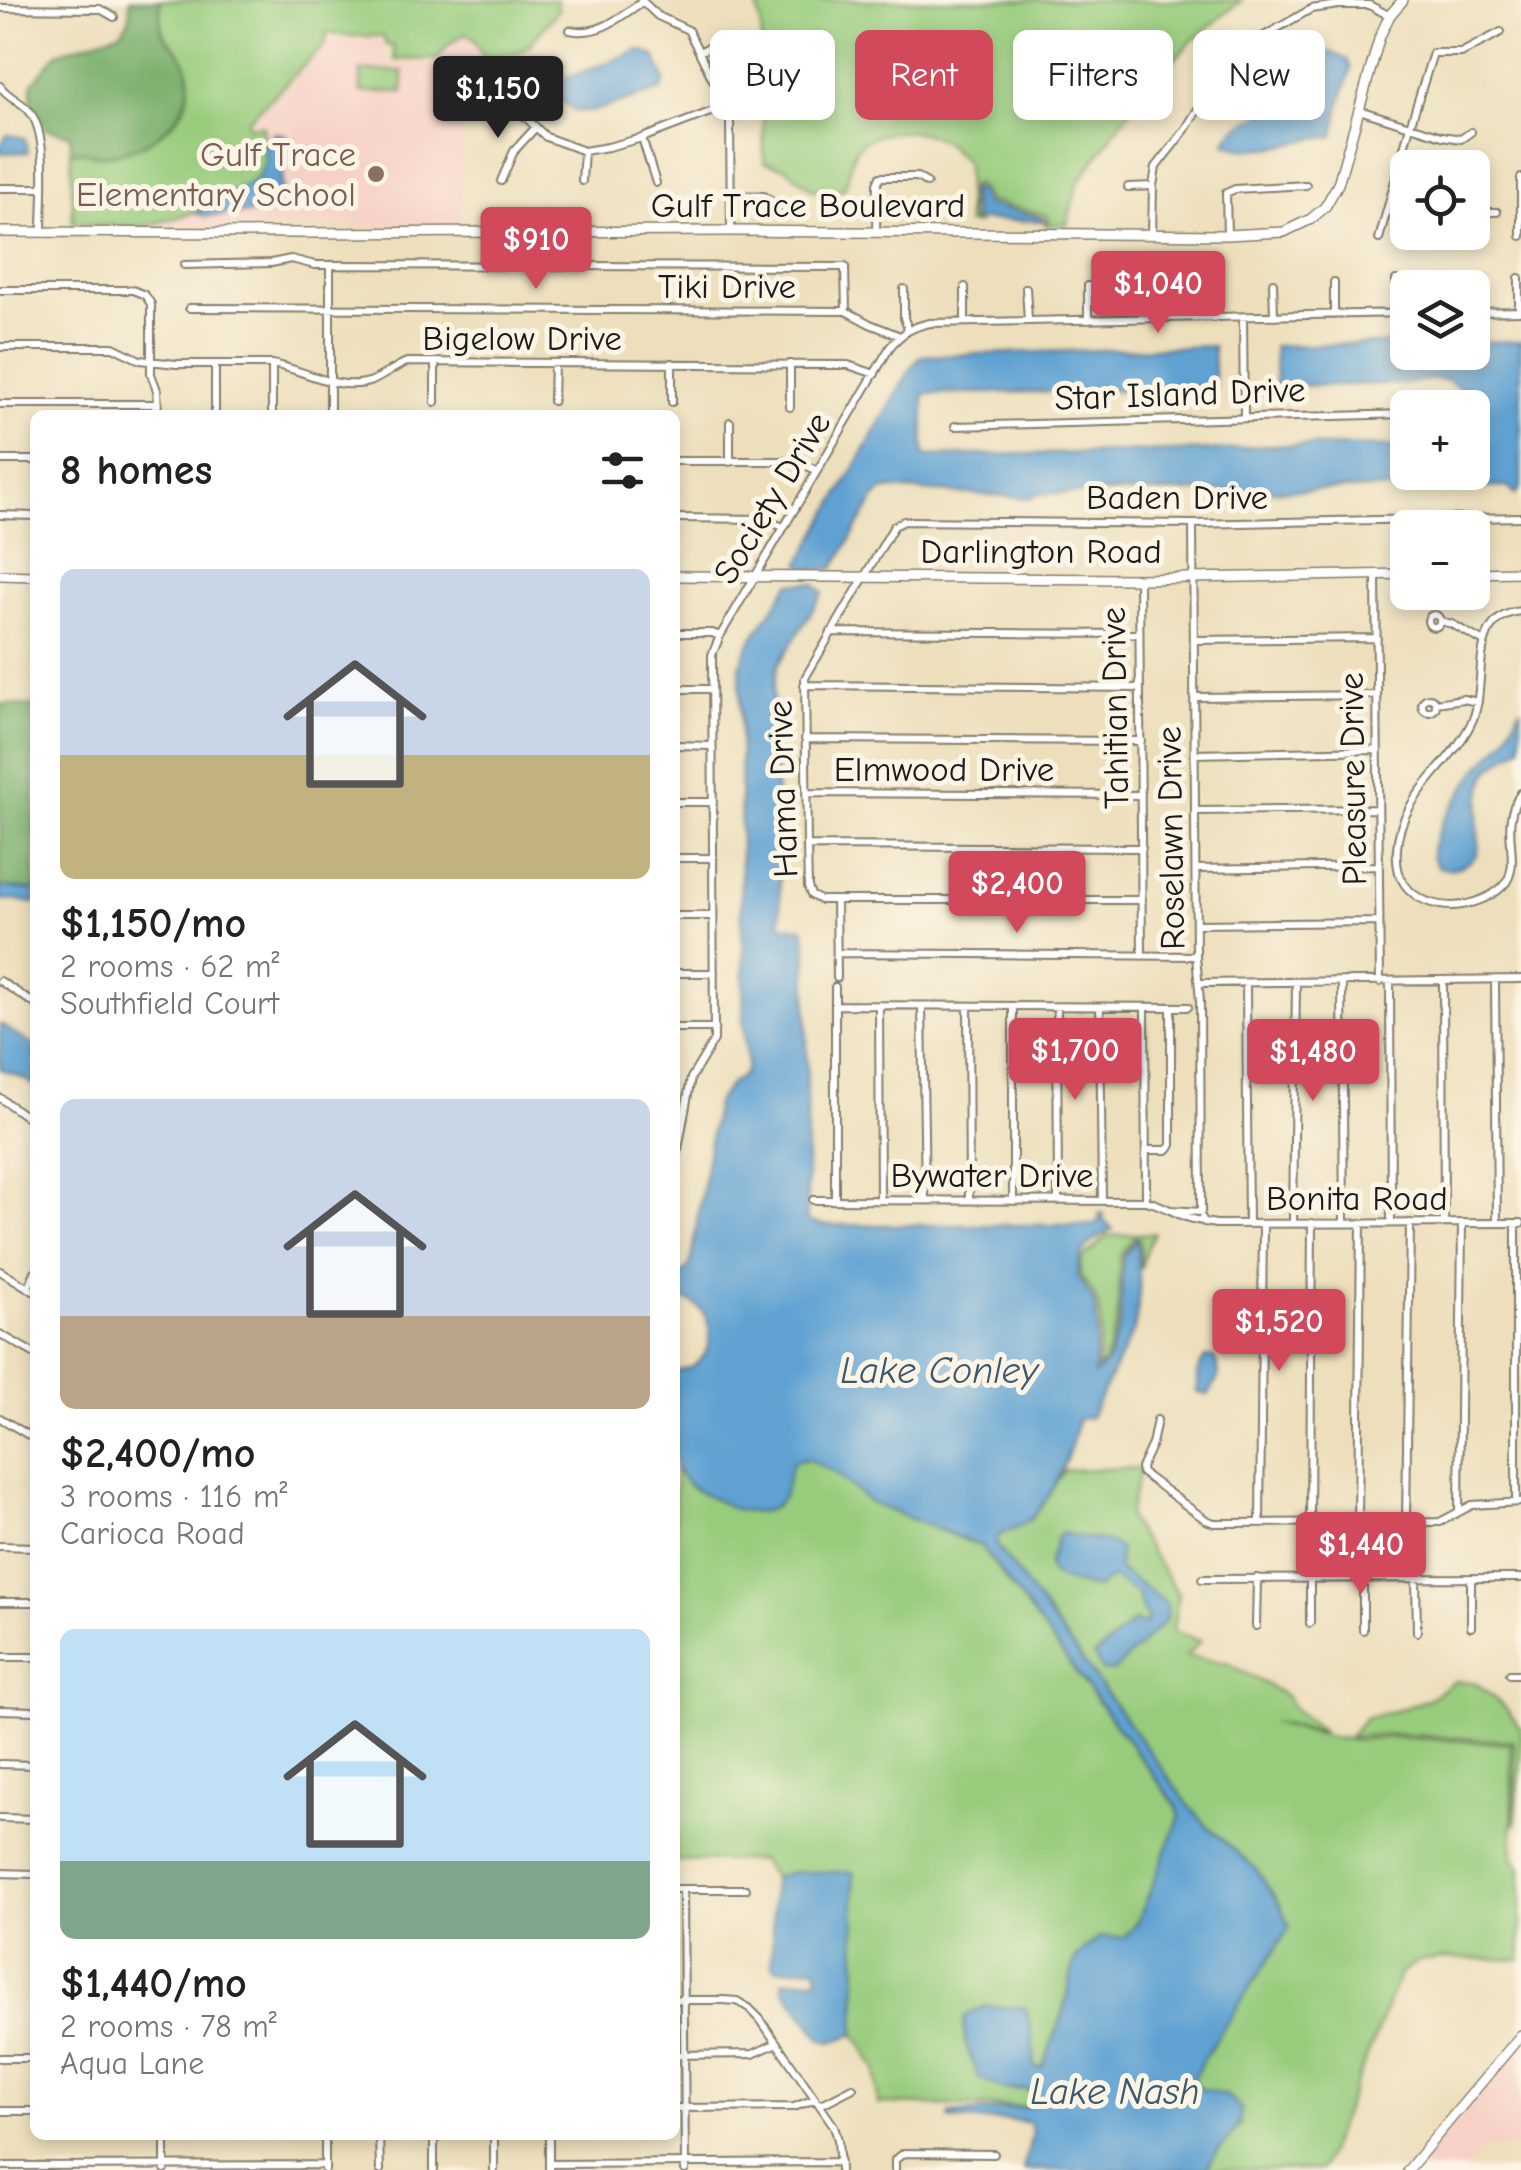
<!DOCTYPE html>
<meta charset="utf-8">
<style>
body{margin:0;font-family:"Comic Neue",sans-serif;background:#f6f6f6;color:#222;height:100vh;display:flex;flex-direction:column;font-size:38px;white-space:nowrap}
*{box-sizing:border-box;margin:0}
p{font-size:32px;color:#767676}
.icon{flex:none;width:55px;height:55px;fill:none;stroke:currentColor;stroke-width:2;stroke-linecap:round;stroke-linejoin:round}
.map{position:relative;flex:1;overflow:hidden}
.panel{position:absolute;left:30px;top:410px;width:650px;height:1730px;display:flex;flex-direction:column;background:#fff;border-radius:15px;box-shadow:0 5px 15px #0003}
.panel>*{flex:none}
.banner{position:absolute;left:710px;top:30px;width:660px;height:90px;display:flex;gap:20px}
.fabs{position:absolute;left:1390px;top:150px;display:grid;gap:20px}
.fabs a{display:grid;place-items:center;width:100px;height:100px;border-radius:15px;background:#fff;box-shadow:0 5px 15px #0003;font-size:50px}
.price{position:absolute;translate:-50% -85px;padding:0 22px;border-radius:10px;background:#d1495b;color:#fff;font-size:32px;line-height:65px;filter:drop-shadow(0 2px 5px #0008)}
.price::after{content:'';position:absolute;left:50%;top:60px;width:30px;height:22px;margin-left:-15px;background:inherit;clip-path:polygon(0 0,100% 0,50% 100%)}
.price.on{background:#222;color:#fff}
ul{padding:0;list-style:none}
li{display:grid;align-content:center;gap:20px;height:530px;padding:0 30px}
li span{display:grid;place-items:center;height:310px;border-radius:15px;color:#555}
li>.icon{margin-inline-start:auto}
span .icon{width:180px;height:180px;fill:#fffc;stroke-width:1}
li b{font-size:42px}
h2{display:flex;justify-content:space-between;align-items:center;height:120px;padding:0 30px;font-size:42px}
.tag{padding:0 35px;border-radius:15px;background:#fff;box-shadow:0 5px 15px #0003;font-size:35px;line-height:90px}
.tag.on{background:#d1495b;color:#fff}
.map>svg:first-child{display:block}
</style>
<div class="map">
<svg width="1521" height="2170" viewBox="0 0 1521 2170">
<rect width="100%" height="100%" fill="#fcf5e5"/>
<filter id="ink" filterUnits="userSpaceOnUse"><feTurbulence type="fractalNoise" baseFrequency=".01" numOctaves="2"/><feDisplacementMap in="SourceGraphic" scale="20" xChannelSelector="R" yChannelSelector="G"/><feConvolveMatrix kernelMatrix="1 2 1 2 8 2 1 2 1" color-interpolation-filters="sRGB"/></filter>
<filter id="wash" filterUnits="userSpaceOnUse"><feTurbulence type="fractalNoise" baseFrequency=".0048" numOctaves="4" result="noise"/><feDisplacementMap in="SourceGraphic" scale="40" xChannelSelector="R" yChannelSelector="G"/><feGaussianBlur stdDeviation="2.25" result="paint"/><feColorMatrix in="noise" values="0 0 0 0 0 0 0 0 0 0 0 0 0 0 0 0 0 1.4 0 .05"/><feComposite in="paint" operator="in"/></filter>
<g filter="url(#wash)">
<rect width="100%" height="100%" fill="#eddfbc"/>
<!-- built -->
<path fill="#f7d1c8" d="M465,33L475,39L485,61L466,85L467,107L464,115L463,63L461,60H435L448,45Z
M383,39L384,63H461V224L291,223L292,124L249,123L334,40Z
M263,126L289,127L288,223L291,226L460,227V229L73,228V223L143,227L195,213L205,216L284,142L286,135L274,133L264,146Z
M1521,2039V2148L1481,2149L1467,2170H1416L1414,2168Z"/>
<!-- green -->
<path fill="#98cc7d" stroke="#5a744c" stroke-width="2.5" d="M160,0H557L558,11L529,45L519,52L485,61L475,39L466,33L448,45L437,59L395,60L393,46L386,45L383,36H352L326,33V44L247,121L249,126H263L265,163L259,178L203,210L143,227L73,223L71,153C83,149 88,155 100,155C133,156 176,131 187,100C191,90 187,72 184,62C181,49 166,43 162,31C160,22 160,9 160,0Z
M756,0H1242L1194,39L1144,91L1078,183L1067,224L1045,225L1049,220L1046,215L987,201L982,190L975,183L968,190L970,218L974,223L979,224H967L966,163C955,151 944,139 929,135C910,129 874,131 860,145C849,155 850,176 844,189L813,190L786,168L764,162L761,23Z
M361,71H403V92H361Z
M1154,1233L1146,1250L1141,1269L1140,1239L1135,1237L1120,1256L1117,1323L1105,1361L1097,1369C1102,1334 1107,1303 1080,1276L1081,1260L1107,1236Z
M807,1459L835,1473L870,1503L981,1546L1177,1807L1180,1816L1137,1924L1124,1937L1075,1959L1062,2017L1043,2067L1035,2068L1026,2008H1009L1002,2089L1030,2090L1028,2107L878,2104L876,2069L855,2034L857,1979L791,1872L773,1877L761,1860L675,1861V1469L692,1488L785,1489L787,1474L793,1461Z
M1141,1468L1128,1517L1178,1594L1173,1631L1201,1641L1186,1656L1230,1664L1284,1695L1298,1713L1324,1732L1271,1722L1335,1738L1355,1740L1394,1737L1511,1744L1513,1858L1521,1868V1960L1443,1958L1418,1961L1400,1974L1321,2170H1207L1211,2159L1241,2124L1192,2081L1280,1906L1256,1869L1208,1827L1190,1807L996,1544L998,1535L1027,1521L1065,1470Z
M1455,1681L1477,1684L1506,1708L1521,1729V1761L1515,1826L1514,1744L1511,1741L1394,1734L1349,1737L1365,1718L1402,1709L1430,1698Z"/>
<!-- forest -->
<path fill="#7ab06c" stroke="#4b6644" stroke-width="2.5" d="M130,0H160C160,9 160,22 162,31C166,42 180,50 185,62C206,110 146,157 100,155C88,155 83,149 71,152L70,135L46,129L31,102L32,84L57,53L121,32L129,20Z
M0,704L35,706V892L0,887Z"/>
<!-- water -->
<path fill="#5ea1d2" stroke="#3d5e77" stroke-width="2.5" d="M639,50L655,56L665,80L662,90L591,112L574,111L556,97L558,81Z
M1331,52L1347,60L1351,68L1339,108L1334,136C1326,138 1318,137 1310,139C1286,146 1251,155 1225,143C1233,122 1253,123 1267,109C1290,86 1291,53 1331,52Z
M274,133L286,135L280,198L272,212L205,216L195,213L258,178L265,163L264,146Z
M9,135L25,138L28,152L0,153V147L6,136Z
M973,188L978,190L985,204L1040,217L1046,221L974,220L971,192Z
M1521,341V487L1515,495L1508,487L1034,494L1033,498L890,489L880,492L875,498L833,569H805L800,563L913,365L922,356L1213,346L1215,389L924,394V456L1225,450L1268,445L1400,447H1407L1408,472H1472L1474,410L1467,394L1448,380L1433,379L1405,384L1276,386L1274,346L1407,343L1408,352H1472L1473,342Z
M790,583H814L823,593L777,667L773,691L781,925L804,928L807,946V1218L810,1222L825,1225H1094L1099,1220L1100,1213H1103L1104,1221L1113,1229C1088,1243 1079,1247 1077,1277C1107,1308 1095,1337 1094,1375L1107,1363L1120,1324L1123,1257L1137,1239L1140,1294L1134,1330L1090,1417L1078,1419C1072,1450 1053,1500 1028,1521C1020,1527 1008,1531 999,1535L996,1544L1190,1807L1208,1827L1256,1869L1280,1906L1290,1927L1202,2061L1193,2080L1198,2088L1226,2095L1241,2109C1241,2138 1216,2143 1207,2170H1023L1032,2134L1030,2123C1003,2117 976,2123 949,2119L950,2114L1028,2107L1030,2090L1002,2089L978,2077L965,2042L964,2017L985,2006L1026,2008L1032,2034L1035,2067H1043L1062,2017L1075,1959L1099,1937H1124L1137,1924L1180,1816L1177,1806L981,1546L870,1503L835,1473L807,1459L793,1462C788,1472 787,1492 781,1500C762,1523 733,1509 713,1499C706,1495 697,1492 691,1487C685,1482 680,1474 675,1468V1371C678,1371 689,1368 692,1367C722,1348 712,1298 675,1299V1281L690,1265L716,1103L731,1083L741,1077L746,1070L747,1062L743,1023L744,952L741,917L740,666L750,642Z
M1521,707V747C1513,753 1495,764 1489,771C1482,780 1478,813 1478,826C1477,833 1480,842 1478,850C1473,866 1453,871 1438,867L1432,857V848L1442,822L1477,770L1505,740Z
M0,887L35,890V903L0,899Z
M0,1024L35,1046V1086L23,1078L0,1069Z
M1205,1357H1214C1223,1375 1219,1379 1208,1395L1197,1392V1373Z
M1062,1533L1108,1542L1119,1548C1121,1556 1116,1562 1119,1570C1127,1576 1163,1599 1166,1604C1168,1610 1166,1615 1165,1621L1113,1672L1102,1671L1094,1656L1134,1621L1145,1625L1148,1618L1142,1610L1138,1594L1112,1578L1097,1588C1084,1586 1045,1582 1049,1562C1051,1553 1056,1551 1056,1538Z
M791,1872H853L857,1979L855,2034L832,2042L822,2040L784,1989L783,1981L818,1978L816,1967L777,1969L772,1964L773,1877Z"/>
</g>
<g filter="url(#ink)">
<g fill="none" stroke-linecap="round" stroke-linejoin="round">
<!-- street casing -->
<g stroke="#847e6c" stroke-width="10">
<path id="street" d="M641,0L658,16L688,30L726,106L730,122L731,231
M0,8L100,9L114,17
M570,30C599,36 619,18 642,2
M699,52L726,39
M1224,64L1238,78
M463,73V96
M463,82L516,108L546,137L584,151L608,147L642,138L726,106
M0,86C8,98 22,101 30,112C49,136 42,200 42,231
M1359,110L1442,136L1461,139L1471,132
M642,138L656,183
M1521,178V236
M501,181L514,151L536,127
M582,181L584,151
M1128,187L1153,186
M0,188H42
M731,195L764,196L779,208
M1391,198L1408,204
M1472,212H1497
M876,232L877,184L880,177H917L927,183
M1152,234L1153,186L1156,167L1185,130L1231,55L1311,9L1339,5H1369L1390,16
M1227,235L1226,193L1235,189L1306,185
M1379,239L1410,126L1433,53H1461L1501,32
M184,265L271,263L291,259L315,265H330L845,267L846,311
M330,265V415
M1396,280L1397,313
M1457,280V288
M1334,282V315
M1149,283L1150,318
M1273,283L1274,316
M1212,284L1213,318
M1088,286V320
M965,287V322
M1026,288L1028,320
M904,289V318L908,329
M0,290H133L145,295L151,304V374L157,390L158,415
M189,308L846,311L870,324L900,336
M1519,311V278
M1472,312L1521,311
M1243,318L1244,417
M0,347H113L140,360L176,364H272C303,369 339,393 372,381C384,376 394,367 407,362L839,365H848L875,374
M435,362V402
M790,364V407
M553,401L554,363
M672,402V363
M0,404H158
M215,415V365
M272,415V364
M955,426L1408,414
M0,460H35
M675,461H790L804,464L817,471
M730,462V422
M0,515L35,516
M675,518L761,519L784,527
M1193,524L1196,956L1200,1001L1201,1212
M1376,575L1380,982
M1139,579L1142,956
M1521,611C1467,616 1488,684 1473,719C1453,766 1400,793 1397,849C1396,862 1398,875 1405,885C1416,900 1435,906 1453,906C1471,905 1496,897 1507,881C1521,857 1498,825 1521,793
M1428 621a6 6 0 1 1 12 0a6 6 0 1 1-12 0Z
M1440,621L1452,624L1484,642
M831,632L1139,634
M675,633H712L720,636
M1194,640L1377,638
M804,685L1140,688
M675,689H711
M1195,697L1377,695
M1422 705a7 7 0 1 1 14 0a7 7 0 1 1-14 0Z
M1436,703L1463,699L1478,702
M805,739L1141,741
M675,745L711,746
M1195,754L1378,750
M806,793L1141,795
M675,802H713
M1195,811L1378,809
M807,846L1142,848
M675,858H713
M1196,869L1378,866
M836,900L837,978
M1142,900H820L811,895L808,887L807,846L805,678L894,526L904,521L1193,524L1521,517
M675,916H713
M1197,924L1379,922
M837,953L1196,956
M675,973H714
M1495,980L1497,1223
M0,981L35,1004
M1443,981L1444,1223
M1390,982L1391,1223
M1199,983L1521,979
M1342,983L1344,1223
M1246,985L1248,1224
M835,987V1200
M835,1005L1188,1007
M879,1006L880,1199
M922,1006L925,1199
M968,1006L969,1200
M1013,1007V1200
M1057,1007L1058,1200
M1100,1007L1102,1201
M1145,1007L1146,1201
M675,1028H715
M0,1098L35,1123
M1146,1150H1167L1171,1145V1007
M675,1166L691,1078L714,1040L712,655L720,636L890,347C902,333 911,327 930,323L1408,313
M813,1200L1146,1201C1166,1205 1181,1219 1203,1221
M1171,1210L1201,1212
M1202,1218L1204,1222L1216,1224L1521,1223
M1293,1223L1296,984
M1516,1223V1502
M0,1271L35,1292
M28,1288L35,1272
M0,1334L35,1354
M0,1418L35,1439
M1157,1420L1152,1444L1141,1468L1142,1473L1206,1520L1214,1523L1440,1522L1472,1505L1521,1502
M1459,1511L1462,1223
M1310,1522L1312,1223
M1358,1522L1361,1223
M1406,1522L1410,1223
M1260,1523L1263,1224
M0,1546L35,1547
M1310,1578V1623
M1416,1578L1417,1632
M1471,1578V1627
M1202,1579L1521,1578
M0,1602H35
M1256,1626L1257,1578
M1363,1630V1579
M0,1657H35
M1510,1674H1521
M0,1710L35,1711
M0,1764L35,1765
M0,1818L35,1819
M0,1873L35,1874
M675,1889H746
M683,1889L685,2170
M675,2000H723L737,2001L749,2008L760,2019L834,2126L838,2140L840,2170
M675,2055L753,2054L777,2043
M0,2058H35
M820,2105L853,2088
M675,2108L794,2107L815,2099
M0,2111H35
M165,2135V2170
M325,2135V2170
M379,2135L380,2170
M434,2135V2170
M494,2135V2170
M549,2135V2170
M549,2164L840,2162
M0,2166L325,2165
M895,2170V2160L904,2153L994,2154"/>
</g>
<!-- secondary casing -->
<g stroke="#847e6c" stroke-width="12">
<path id="secondary" d="M0,232L300,233L731,231L1227,235L1284,232L1311,219L1325,207L1338,184L1380,36L1390,15L1403,0
M1472,573L1521,572
M0,575L35,576
M675,576L1139,579L1408,574
M1408,2170L1521,2035"/>
</g>
<!-- street -->
<use href="#street" stroke="#fff" stroke-width="6"/>
<!-- secondary -->
<use href="#secondary" stroke="#fff" stroke-width="9"/>
</g>
</g>
<!-- markers -->
<circle fill="#8d6e63" stroke="#fcf5e5" stroke-width="4" cx="376" cy="174" r="10"/>
<g text-anchor="middle" dominant-baseline="central" stroke-width="10" stroke-linejoin="round" paint-order="stroke">
<!-- education labels -->
<g font-size="35" fill="#785e54" stroke="#fcf5e5" text-anchor="end">
<text x="356" y="154">Gulf Trace<tspan x="356" dy="40">Elementary School</tspan></text>
</g>
<!-- street labels -->
<g font-size="35" fill="#1c1c1c" stroke="#fcf5e5">
<text x="808" y="205">Gulf Trace Boulevard</text>
<text x="727" y="286">Tiki Drive</text>
<text x="522" y="338">Bigelow Drive</text>
<text transform="translate(1180 394) rotate(-2)">Star Island Drive</text>
<text x="1177" y="497">Baden Drive</text>
<text transform="translate(772 498) rotate(-59)">Society Drive</text>
<text x="1041" y="551">Darlington Road</text>
<text transform="translate(1115 708) rotate(-91)">Tahitian Drive</text>
<text x="944" y="769">Elmwood Drive</text>
<text transform="translate(1353 779) rotate(-91)">Pleasure Drive</text>
<text transform="translate(783 789) rotate(-92)">Hama Drive</text>
<text transform="translate(1171 838) rotate(-91)">Roselawn Drive</text>
<text x="992" y="1175">Bywater Drive</text>
<text x="1357" y="1198">Bonita Road</text>
</g>
<!-- water labels -->
<g font-size="38" font-style="italic" fill="#3a586e" stroke="#fcf5e5">
<text x="939" y="1371">Lake Conley</text>
<text x="1115" y="2092">Lake Nash</text>
</g>
</g>
</svg>
<div class="fabs">
<a><svg class="icon" aria-label="locate" viewBox="0 0 24 24"><circle cx="12" cy="12" r="6"/><path d="M12 2v4M12 18v4M2 12h4M18 12h4"/></svg></a>
<a><svg class="icon" aria-label="layers" viewBox="0 0 24 24"><path d="M12 4l9 5-9 5-9-5zM3 14l9 5 9-5"/></svg></a>
<a>+</a>
<a>−</a>
</div>
<b class="price on" style="left:498px;top:141px">$1,150</b>
<b class="price" style="left:536px;top:292px">$910</b>
<b class="price" style="left:1158px;top:336px">$1,040</b>
<b class="price" style="left:1017px;top:936px">$2,400</b>
<b class="price" style="left:1075px;top:1103px">$1,700</b>
<b class="price" style="left:1313px;top:1104px">$1,480</b>
<b class="price" style="left:1279px;top:1374px">$1,520</b>
<b class="price" style="left:1361px;top:1597px">$1,440</b>
<div class="banner">
<a class="tag">Buy</a>
<a class="tag on">Rent</a>
<a class="tag">Filters</a>
<a class="tag">New</a>
</div>
<section class="panel">
<h2>8 homes<svg class="icon" aria-label="filters" viewBox="0 0 24 24"><path d="M4 7h16M4 17h16"/><circle cx="9" cy="7" r="2"/><circle cx="15" cy="17" r="2"/></svg></h2>
<ul>
<li><span style="background:linear-gradient(#c9d6e8 60%,#c2b280 0)"><svg class="icon" aria-label="home" viewBox="0 0 24 24"><path d="M3 11l9-7 9 7M6 9v11h12V9"/></svg></span><div><b>$1,150/mo</b><p>2 rooms · 62 m²</p><p>Southfield Court</p></div></li>
<li><span style="background:linear-gradient(#c9d6e8 70%,#b9a48a 0)"><svg class="icon" aria-label="home" viewBox="0 0 24 24"><path d="M3 11l9-7 9 7M6 9v11h12V9"/></svg></span><div><b>$2,400/mo</b><p>3 rooms · 116 m²</p><p>Carioca Road</p></div></li>
<li><span style="background:linear-gradient(#bfe0f5 75%,#7fa58c 0)"><svg class="icon" aria-label="home" viewBox="0 0 24 24"><path d="M3 11l9-7 9 7M6 9v11h12V9"/></svg></span><div><b>$1,440/mo</b><p>2 rooms · 78 m²</p><p>Aqua Lane</p></div></li>
</ul>
</section>
</div>
